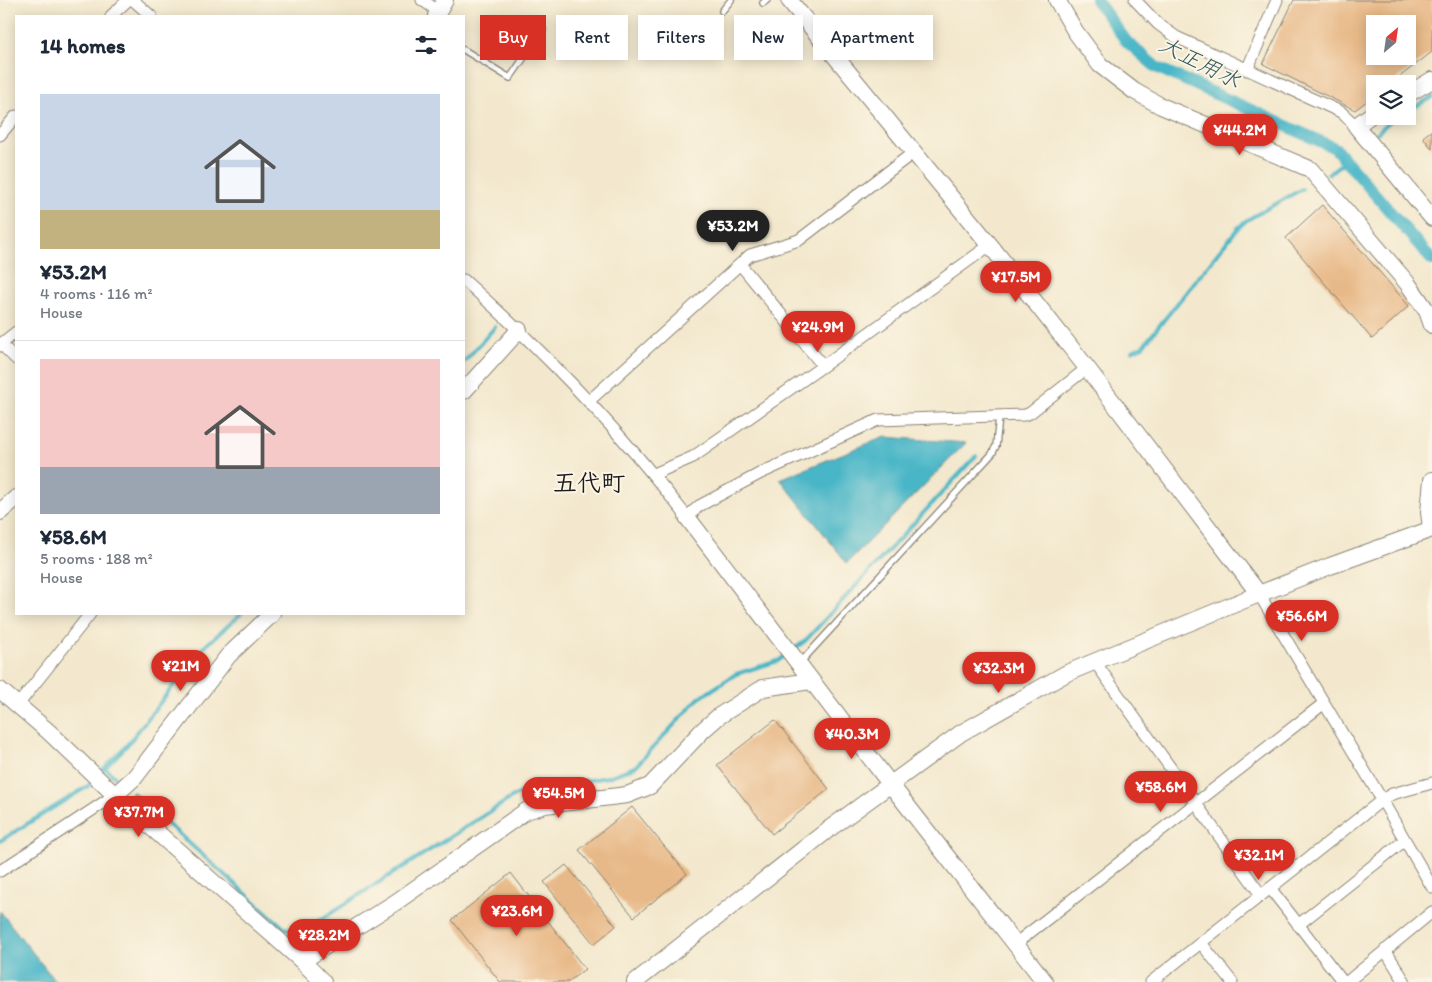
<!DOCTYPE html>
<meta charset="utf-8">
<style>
body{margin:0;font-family:Itim,"Klee One",sans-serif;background:#f6f6f7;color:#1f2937;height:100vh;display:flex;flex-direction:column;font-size:19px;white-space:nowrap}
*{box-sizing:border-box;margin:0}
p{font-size:16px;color:#747a83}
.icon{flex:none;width:28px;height:28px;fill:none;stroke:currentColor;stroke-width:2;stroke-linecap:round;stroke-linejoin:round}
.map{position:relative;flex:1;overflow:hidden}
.sheet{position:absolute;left:15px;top:15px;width:450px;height:600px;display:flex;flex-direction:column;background:#fff;border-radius:0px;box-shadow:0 2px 12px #0003}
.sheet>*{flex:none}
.guide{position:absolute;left:480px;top:15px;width:475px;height:45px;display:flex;gap:10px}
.needle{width:32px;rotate:29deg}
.tools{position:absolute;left:1366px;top:15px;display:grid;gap:10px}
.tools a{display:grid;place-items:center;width:50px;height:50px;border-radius:0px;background:#fff;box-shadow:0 2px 12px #0003;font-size:25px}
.price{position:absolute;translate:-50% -42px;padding:0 11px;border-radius:18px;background:#d93025;color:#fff;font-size:16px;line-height:32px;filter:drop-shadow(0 1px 2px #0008)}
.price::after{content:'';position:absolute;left:50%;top:30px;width:15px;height:11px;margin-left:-8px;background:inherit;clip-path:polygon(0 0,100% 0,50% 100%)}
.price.on{background:#222;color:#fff}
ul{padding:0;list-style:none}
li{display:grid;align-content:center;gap:10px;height:265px;padding:0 25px}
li+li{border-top:1px solid #e0e1e3}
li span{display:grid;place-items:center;height:155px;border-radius:0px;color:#555}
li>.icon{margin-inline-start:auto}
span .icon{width:90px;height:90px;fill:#fffc;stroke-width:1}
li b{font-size:21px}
h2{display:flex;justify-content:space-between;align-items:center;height:60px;padding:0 25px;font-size:21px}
.chip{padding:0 18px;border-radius:0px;background:#fff;box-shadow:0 2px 12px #0003;font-size:18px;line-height:45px}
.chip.on{background:#d93025;color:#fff}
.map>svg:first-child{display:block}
</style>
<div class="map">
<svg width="1432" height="982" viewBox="0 0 1432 982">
<rect width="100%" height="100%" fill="#fcf5e5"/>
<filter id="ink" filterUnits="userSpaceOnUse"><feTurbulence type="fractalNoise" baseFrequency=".02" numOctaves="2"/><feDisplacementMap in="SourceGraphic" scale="10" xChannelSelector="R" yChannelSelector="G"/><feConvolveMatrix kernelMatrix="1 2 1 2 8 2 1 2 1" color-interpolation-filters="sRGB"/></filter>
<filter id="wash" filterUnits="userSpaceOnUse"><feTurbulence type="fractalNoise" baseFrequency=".0096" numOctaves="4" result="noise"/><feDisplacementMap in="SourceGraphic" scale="20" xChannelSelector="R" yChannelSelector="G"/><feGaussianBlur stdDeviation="1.12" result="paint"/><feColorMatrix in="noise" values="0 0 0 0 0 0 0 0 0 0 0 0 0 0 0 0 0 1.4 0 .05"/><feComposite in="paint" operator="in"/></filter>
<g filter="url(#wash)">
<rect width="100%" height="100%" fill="#f3e8cd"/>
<!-- water -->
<path fill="#4ab6c7" stroke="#336972" d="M884,437L966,443L847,563L780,479Z
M0,911L56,982H0Z"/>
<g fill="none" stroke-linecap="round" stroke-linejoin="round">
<!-- stream -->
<path stroke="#4ab6c7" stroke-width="4" d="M1408,111L1432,97
M1377,133L1389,122L1399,116
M1328,174L1341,164
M1132,351L1143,346L1238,228L1247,220L1302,189
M464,362L495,327
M794,649L805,641L976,456
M105,768L115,777
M99,774L127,745L203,648L241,614
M133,793L283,927L298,934L516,795L536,788L608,777L635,767L698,699L736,674L778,661L786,655
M0,841L88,786L94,779"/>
<!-- canal -->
<path stroke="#4ab6c7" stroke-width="12" d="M1096,0L1127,42L1156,67L1335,148L1432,260"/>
</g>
<g id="blocks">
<!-- building -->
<path fill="#e8b988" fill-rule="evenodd" d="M1294,0H1432V52L1390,84H1375V95L1355,110L1263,64ZM1375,24H1408V56H1375Z
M1432,130V149L1423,137Z
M1322,205L1409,306L1372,339L1286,238Z
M775,720L829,789L772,834L717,765Z
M632,807L687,874L634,917L579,850Z
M566,865L616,926L594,944L544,882Z
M511,873L585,969L568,982H500L452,920Z"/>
</g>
</g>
<g filter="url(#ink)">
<use href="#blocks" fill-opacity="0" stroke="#888274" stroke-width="1"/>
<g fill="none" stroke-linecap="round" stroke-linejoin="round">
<!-- lane casing -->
<g stroke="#888274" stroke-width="8">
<path id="lane" d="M763,3L767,0
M722,11L731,0
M464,50L510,78L543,30
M799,664L992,454L996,446L999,417"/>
</g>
<!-- street casing -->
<g stroke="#888274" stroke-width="13">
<path id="street" d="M133,0L151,16
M422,0L438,11
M1135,0L1158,24L1176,37L1341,112L1356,126
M111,16L128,0
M1247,70L1277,0
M0,135L16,116
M740,264L823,366
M464,280C545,352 620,431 687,517L699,506L761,473L878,420L1025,415L1030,413L1087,368
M0,343L16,359
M1,344L16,332
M589,401L750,255L799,240L914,152
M654,474L693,457L823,366L990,245
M1259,594L1382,800L1432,887
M1095,662L1261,895
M17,706L90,614
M0,871L115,795
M1270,888L1343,982
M1298,925L1405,840
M1201,943L1232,982
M1015,944L1323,704
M1385,950L1405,982
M1151,982L1382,800L1392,794L1432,783
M1347,982L1432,912"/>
</g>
<!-- secondary casing -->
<g stroke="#888274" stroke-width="18">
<path id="secondary" d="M789,0L990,245L1087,368L1259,594
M1057,0L1075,31L1100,65L1134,91L1161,106L1310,169L1408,284L1427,311L1432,325
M436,16L445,0
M1408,94L1432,80
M1375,112L1356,126L1432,218
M464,391L519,330
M0,512L16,498
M687,517L891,785L1045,982
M1431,529L1429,512L1432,480
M0,690L49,732L115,795L302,961L323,982
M115,795L135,777L228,656L272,614
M302,961L396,902L526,811L545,805L627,795L650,786L703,730L719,716L763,688L811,681
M635,982L829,829L961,733L1067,673L1259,594L1330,566L1432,529"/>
</g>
<!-- lane -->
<use href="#lane" stroke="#fff" stroke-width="5.5"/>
<!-- street -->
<use href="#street" stroke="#fff" stroke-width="11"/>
<!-- secondary -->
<use href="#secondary" stroke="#fff" stroke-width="16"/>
</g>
</g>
<g text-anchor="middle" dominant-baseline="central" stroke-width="4" stroke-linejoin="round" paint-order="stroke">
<!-- water labels -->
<g font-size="22" font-style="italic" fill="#2e5a60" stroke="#fcf5e5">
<text transform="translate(1200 62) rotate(27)">大正用水</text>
</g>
<!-- quarter labels -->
<g font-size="24" font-weight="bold" fill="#1c1c1c" stroke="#fcf5e5">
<text x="589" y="482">五代町</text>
</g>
</g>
</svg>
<div class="tools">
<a><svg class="needle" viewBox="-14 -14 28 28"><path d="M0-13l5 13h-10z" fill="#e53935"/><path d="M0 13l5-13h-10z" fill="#747a83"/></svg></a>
<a><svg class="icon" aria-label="layers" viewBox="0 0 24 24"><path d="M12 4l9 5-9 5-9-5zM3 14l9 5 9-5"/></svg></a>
</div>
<b class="price" style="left:1240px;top:156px">¥44.2M</b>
<b class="price on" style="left:733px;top:252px">¥53.2M</b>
<b class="price" style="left:1016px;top:303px">¥17.5M</b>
<b class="price" style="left:818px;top:353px">¥24.9M</b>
<b class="price" style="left:1302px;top:642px">¥56.6M</b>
<b class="price" style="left:181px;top:692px">¥21M</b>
<b class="price" style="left:999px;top:694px">¥32.3M</b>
<b class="price" style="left:852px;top:760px">¥40.3M</b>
<b class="price" style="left:1161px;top:813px">¥58.6M</b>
<b class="price" style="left:559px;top:819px">¥54.5M</b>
<b class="price" style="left:139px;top:838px">¥37.7M</b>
<b class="price" style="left:1259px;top:881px">¥32.1M</b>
<b class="price" style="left:517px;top:937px">¥23.6M</b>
<b class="price" style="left:324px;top:961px">¥28.2M</b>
<div class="guide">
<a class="chip on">Buy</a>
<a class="chip">Rent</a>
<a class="chip">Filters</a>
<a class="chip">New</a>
<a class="chip">Apartment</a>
</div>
<section class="sheet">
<h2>14 homes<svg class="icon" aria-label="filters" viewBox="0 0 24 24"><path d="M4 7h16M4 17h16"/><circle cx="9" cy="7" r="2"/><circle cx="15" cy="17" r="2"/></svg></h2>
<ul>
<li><span style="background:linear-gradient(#c9d6e8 75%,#c2b280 0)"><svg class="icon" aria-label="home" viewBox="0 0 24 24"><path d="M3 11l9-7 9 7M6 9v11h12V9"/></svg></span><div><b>¥53.2M</b><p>4 rooms · 116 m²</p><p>House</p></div></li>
<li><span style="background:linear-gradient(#f6c9c9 70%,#9aa5b1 0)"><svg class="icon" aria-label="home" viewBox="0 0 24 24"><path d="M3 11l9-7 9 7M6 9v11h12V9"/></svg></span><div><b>¥58.6M</b><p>5 rooms · 188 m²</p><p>House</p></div></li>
</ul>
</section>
</div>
